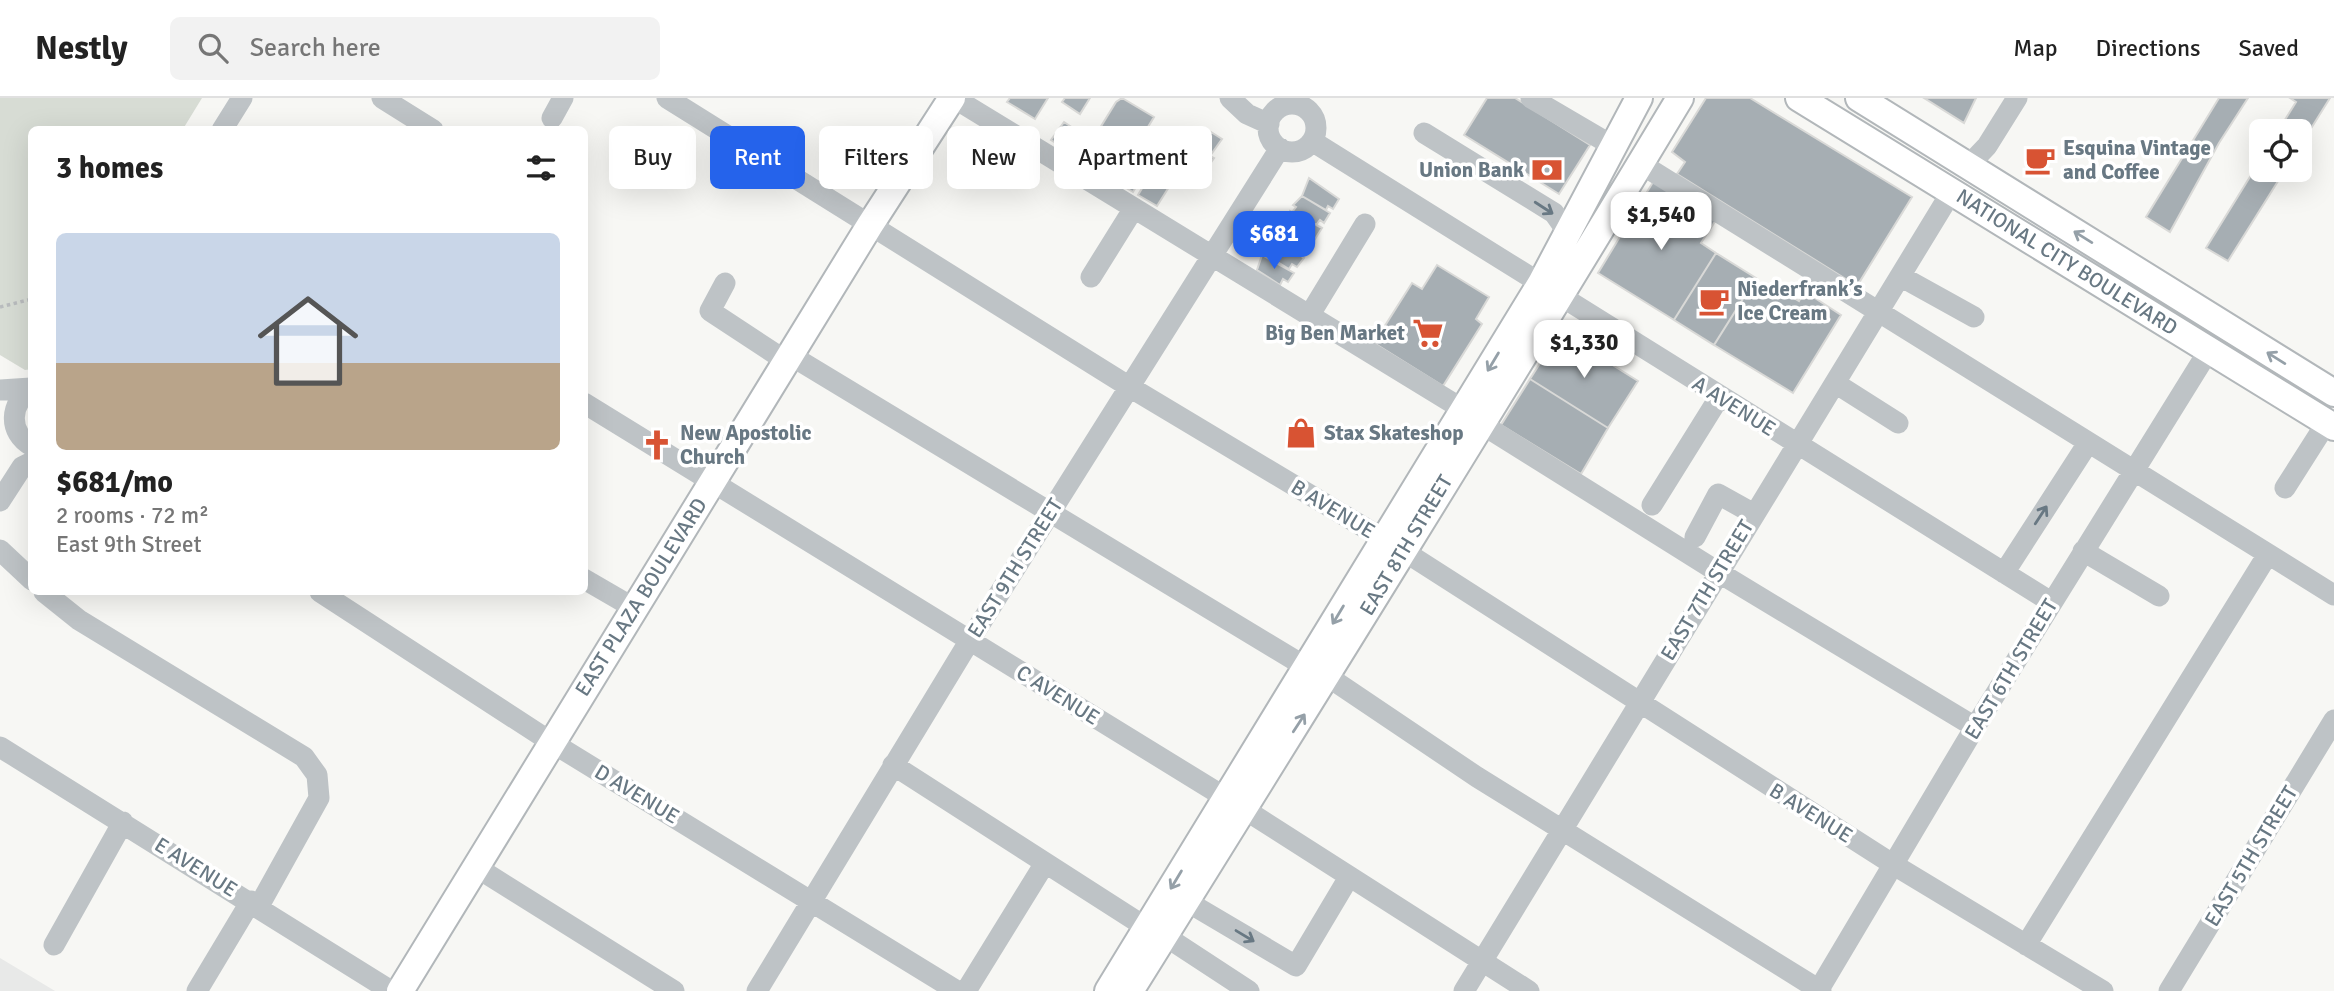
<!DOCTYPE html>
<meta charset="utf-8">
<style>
body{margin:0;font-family:Signika,sans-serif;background:#f2f2f2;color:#222;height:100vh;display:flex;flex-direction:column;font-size:26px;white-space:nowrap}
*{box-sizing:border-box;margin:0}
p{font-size:23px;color:#767676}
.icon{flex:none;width:38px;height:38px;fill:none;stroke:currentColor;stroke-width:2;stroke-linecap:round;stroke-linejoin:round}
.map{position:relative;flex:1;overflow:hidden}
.side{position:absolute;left:28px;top:28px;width:560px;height:469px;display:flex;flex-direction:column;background:#fff;border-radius:10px;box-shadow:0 7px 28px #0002}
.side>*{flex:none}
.hud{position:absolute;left:609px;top:28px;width:665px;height:63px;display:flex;gap:14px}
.tools{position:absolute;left:2249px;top:21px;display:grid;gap:14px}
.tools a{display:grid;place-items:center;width:63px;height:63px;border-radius:10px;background:#fff;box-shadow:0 7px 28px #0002;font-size:35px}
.price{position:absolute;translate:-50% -60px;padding:0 16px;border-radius:14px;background:#fff;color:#222;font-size:23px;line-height:46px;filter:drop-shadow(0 2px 4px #0008)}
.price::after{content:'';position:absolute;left:50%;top:42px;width:21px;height:16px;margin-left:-10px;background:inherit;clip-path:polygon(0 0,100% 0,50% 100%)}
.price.selected{background:#2563eb;color:#fff}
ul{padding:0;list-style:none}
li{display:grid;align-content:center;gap:14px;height:371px;padding:0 28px}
li span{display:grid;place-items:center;height:217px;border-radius:10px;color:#555}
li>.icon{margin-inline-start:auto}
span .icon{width:126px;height:126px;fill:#fffc;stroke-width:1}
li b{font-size:30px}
h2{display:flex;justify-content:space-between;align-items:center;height:84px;padding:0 28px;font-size:30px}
.pill{padding:0 24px;border-radius:10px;background:#fff;box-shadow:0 7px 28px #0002;font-size:24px;line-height:63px}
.pill.selected{background:#2563eb;color:#fff}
header{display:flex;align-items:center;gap:42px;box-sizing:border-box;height:98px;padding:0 35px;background:#fff;border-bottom:2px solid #e0e0e0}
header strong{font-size:33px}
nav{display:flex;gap:38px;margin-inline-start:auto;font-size:24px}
.search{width:490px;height:63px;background:#f2f2f2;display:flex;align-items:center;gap:18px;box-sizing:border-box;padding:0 24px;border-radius:10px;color:#767676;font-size:26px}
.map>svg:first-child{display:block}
</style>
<header>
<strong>Nestly</strong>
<div class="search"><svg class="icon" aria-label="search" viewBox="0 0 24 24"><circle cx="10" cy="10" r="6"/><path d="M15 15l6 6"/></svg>Search here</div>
<nav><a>Map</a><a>Directions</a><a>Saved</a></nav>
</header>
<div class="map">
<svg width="2334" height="893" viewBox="0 0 2334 893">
<rect width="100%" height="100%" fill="#f7f7f4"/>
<!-- built -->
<path fill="#e8e9e8" d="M0,860L55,893H0Z"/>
<!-- green -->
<path fill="#d7dcd4" d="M0,0H202L183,31L32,32V271L25,272L0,257Z"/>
<!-- building -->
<path fill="#a6aeb3" stroke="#d9d9d7" stroke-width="2" d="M1010,0H1048L1035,21L1007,4Z
M1065,0H1090L1080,16L1062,4Z
M1122,0L1154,19L1148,29L1157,34L1146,53L1131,43L1128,48L1100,30L1116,4Z
M1487,0H1515L1590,47L1559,96L1464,37Z
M1706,0H1750L1912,99L1857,188L1677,76L1685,64L1672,54Z
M1924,0H1976L1964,25Z
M2219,0H2248L2219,45L2170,134L2146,119Z
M2290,0H2330L2300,48V33H2278L2296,4Z
M1064,24L1079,34L1067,52L1051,42Z
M1193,30L1207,39L1211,34L1222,41L1210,58L1214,60L1195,87L1174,72L1182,61L1178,57L1185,47L1182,46Z
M2261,61V72H2285L2228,163L2206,150Z
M1128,64L1145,74L1133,94L1116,84Z
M1150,77L1169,89L1157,108L1138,97Z
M1309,80L1339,101L1333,111L1328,108L1326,112L1302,98Z
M1653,84L1716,122L1701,145L1716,155L1674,222L1598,175Z
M1302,98L1330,115L1324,125L1320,122L1316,127L1293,113L1296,109L1293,107Z
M1290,113L1322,130L1315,141L1310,137L1308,142L1285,127Z
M1285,127L1313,145L1307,155L1301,152L1299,157L1276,142L1278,138L1275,136L1280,128Z
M1276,142L1304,160L1297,169L1292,166L1289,171L1266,157L1269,154L1266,152L1271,143Z
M1716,155L1756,180L1714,247L1674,222Z
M1262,157L1294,175L1288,184L1283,181L1280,187L1257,172Z
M1437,167L1489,199L1476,221L1482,226L1443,288L1374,245L1412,185L1422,191Z
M1753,185L1767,193L1771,186L1799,203L1804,193L1841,217L1793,295L1714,247Z
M1560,234L1638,283L1608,330L1530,281Z
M1530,281L1608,330L1581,376L1501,327Z"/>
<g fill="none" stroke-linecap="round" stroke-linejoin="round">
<!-- major casing -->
<g stroke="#b2b7ba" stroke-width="30">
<path id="major" d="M1799,0L2334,329
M1859,0L2334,295
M400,893L870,127L952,0
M1108,893L1541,185L1639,0
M1130,893C1315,596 1500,299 1680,0"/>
</g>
<!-- path -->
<path stroke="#b9bcbe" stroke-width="3.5" stroke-dasharray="3.5 3.5" stroke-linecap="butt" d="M0,209L32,201"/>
<!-- minor -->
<path stroke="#bec3c6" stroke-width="21" d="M382,0L433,32
M667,0L1128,288L1402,452L1894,767L2103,893
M954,0L1464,312
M1230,0L1247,16L1269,26
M1531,0L1613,48
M1268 30a24 24 0 1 1 48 0a24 24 0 1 1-48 0Z
M552,20L563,0
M222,32L242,0
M1424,35L1554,115L1568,135
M1312,43L2051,504
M1641,66L2334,497
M1968,68L1987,48L2017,0
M1900,178L1974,219
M1091,179L1134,110
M725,185L710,213L786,263
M1309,218L1365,126
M790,257L1306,569
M1835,285L1898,325
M32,290C10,305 7,334 32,348
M0,292L31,290
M584,305L1244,711L1529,893
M1480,325L1718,474L1975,629
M2285,390L2327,324
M0,403L22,369L32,364
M1652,407L1720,298
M1695,439L1718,396L1754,416
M0,452L32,482
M2083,453L2159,498
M2004,475L2088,345
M584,481L634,510
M44,494L79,522L304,659L317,677L319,700L259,808
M320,494L551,644L957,893
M1327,578L1477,679L1821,893
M0,649L391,893
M893,667L1147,830
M476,769L674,893
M1186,803L1296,868L1349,779
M1165,838L1249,893
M54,847L123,724
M2026,847L2268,456
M197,893L251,803
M757,893L970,542L1280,50
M966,893L1045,765
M1464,893L1952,93
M1818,893L1975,629L2209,252
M2169,893L2334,622"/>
<!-- major -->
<use href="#major" stroke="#fff" stroke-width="26"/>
</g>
<!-- one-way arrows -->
<defs><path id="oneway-shaft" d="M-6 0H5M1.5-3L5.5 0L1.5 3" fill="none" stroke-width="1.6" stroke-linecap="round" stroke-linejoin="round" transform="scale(1.75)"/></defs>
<g stroke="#687883">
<use href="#oneway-shaft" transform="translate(1544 110) rotate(33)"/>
<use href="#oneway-shaft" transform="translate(2041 417) rotate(-57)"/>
<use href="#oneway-shaft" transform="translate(1245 838) rotate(31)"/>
</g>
<g stroke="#95a0a8">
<use href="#oneway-shaft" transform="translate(2083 139) rotate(-148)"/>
<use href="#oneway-shaft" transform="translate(2276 260) rotate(-148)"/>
<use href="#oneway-shaft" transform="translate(1493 264) rotate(121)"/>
<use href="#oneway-shaft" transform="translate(1338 517) rotate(121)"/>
<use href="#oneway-shaft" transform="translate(1299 625) rotate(-57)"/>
<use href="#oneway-shaft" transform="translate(1176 782) rotate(121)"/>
</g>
<!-- icons -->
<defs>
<g id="cafe-bare" transform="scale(2.415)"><path d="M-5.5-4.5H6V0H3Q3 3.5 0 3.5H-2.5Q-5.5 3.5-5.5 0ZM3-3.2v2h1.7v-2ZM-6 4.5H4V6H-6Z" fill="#d85333" stroke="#fff" stroke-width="2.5" paint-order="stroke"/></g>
<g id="bank-bare" transform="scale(2.415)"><path d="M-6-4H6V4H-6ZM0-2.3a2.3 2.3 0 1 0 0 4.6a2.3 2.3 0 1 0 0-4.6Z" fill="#d85333" stroke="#fff" stroke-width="2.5" paint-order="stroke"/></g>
<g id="supermarket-bare" transform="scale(2.415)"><path d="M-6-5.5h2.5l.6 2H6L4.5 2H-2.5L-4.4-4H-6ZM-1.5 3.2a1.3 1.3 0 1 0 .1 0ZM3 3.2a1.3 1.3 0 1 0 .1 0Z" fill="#d85333" stroke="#fff" stroke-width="2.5" paint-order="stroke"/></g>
<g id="shop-bare" transform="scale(2.415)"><path d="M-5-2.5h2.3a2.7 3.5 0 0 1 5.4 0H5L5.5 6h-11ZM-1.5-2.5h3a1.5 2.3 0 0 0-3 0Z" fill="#d85333" stroke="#fff" stroke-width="2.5" paint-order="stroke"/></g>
<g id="church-bare" transform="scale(2.415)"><path d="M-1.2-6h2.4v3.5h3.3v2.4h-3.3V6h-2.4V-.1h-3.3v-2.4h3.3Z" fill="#d85333" stroke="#fff" stroke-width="2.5" paint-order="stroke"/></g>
</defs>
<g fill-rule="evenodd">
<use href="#cafe-bare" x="2040" y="62"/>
<use href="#bank-bare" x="1547" y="72"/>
<use href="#cafe-bare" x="1714" y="203"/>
<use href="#supermarket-bare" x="1428" y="235"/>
<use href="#shop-bare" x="1301" y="335"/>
<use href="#church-bare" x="657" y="347"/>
</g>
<g text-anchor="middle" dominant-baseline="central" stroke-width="7" stroke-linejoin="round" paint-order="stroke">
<!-- poi labels -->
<g font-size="21" font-weight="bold" fill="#687883" stroke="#fff" text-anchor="start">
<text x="2063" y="50">Esquina Vintage<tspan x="2063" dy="24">and Coffee</tspan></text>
<text x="1524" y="72" text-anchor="end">Union Bank</text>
<text x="1737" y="191">Niederfrank’s<tspan x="1737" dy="24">Ice Cream</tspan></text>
<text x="1405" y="235" text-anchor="end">Big Ben Market</text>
<text x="680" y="335">New Apostolic<tspan x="680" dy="24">Church</tspan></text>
<text x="1324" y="335">Stax Skateshop</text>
</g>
<!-- street labels -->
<g font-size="21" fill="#687883" stroke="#fff">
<text transform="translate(2067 164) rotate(32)">NATIONAL CITY BOULEVARD</text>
<text transform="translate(1734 308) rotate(32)">A AVENUE</text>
<text transform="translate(1333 411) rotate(31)">B AVENUE</text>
<text transform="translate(1406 447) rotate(-59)">EAST 8TH STREET</text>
<text transform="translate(1015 470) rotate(-58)">EAST 9TH STREET</text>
<text transform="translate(1707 492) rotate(-59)">EAST 7TH STREET</text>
<text transform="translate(641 499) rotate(-58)">EAST PLAZA BOULEVARD</text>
<text transform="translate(2011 571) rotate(-59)">EAST 6TH STREET</text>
<text transform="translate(1058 597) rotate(32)">C AVENUE</text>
<text transform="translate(637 696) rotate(31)">D AVENUE</text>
<text transform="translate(1811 715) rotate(32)">B AVENUE</text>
<text transform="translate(2251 758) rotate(-59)">EAST 5TH STREET</text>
<text transform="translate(196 769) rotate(32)">E AVENUE</text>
</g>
</g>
</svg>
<div class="tools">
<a><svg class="icon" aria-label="locate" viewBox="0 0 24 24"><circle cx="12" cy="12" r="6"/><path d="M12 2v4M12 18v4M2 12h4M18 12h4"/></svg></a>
</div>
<b class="price" style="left:1661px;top:154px">$1,540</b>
<b class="price selected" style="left:1274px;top:173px">$681</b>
<b class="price" style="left:1584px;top:282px">$1,330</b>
<div class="hud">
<a class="pill">Buy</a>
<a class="pill selected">Rent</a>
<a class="pill">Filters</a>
<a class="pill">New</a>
<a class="pill">Apartment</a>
</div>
<section class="side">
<h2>3 homes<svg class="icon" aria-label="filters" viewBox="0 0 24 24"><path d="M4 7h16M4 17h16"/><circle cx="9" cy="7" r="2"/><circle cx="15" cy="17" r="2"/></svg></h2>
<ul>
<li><span style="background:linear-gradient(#c9d6e8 60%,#b9a48a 0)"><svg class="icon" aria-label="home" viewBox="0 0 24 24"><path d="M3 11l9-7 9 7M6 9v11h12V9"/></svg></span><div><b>$681/mo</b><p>2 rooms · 72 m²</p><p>East 9th Street</p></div></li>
</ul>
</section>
</div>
